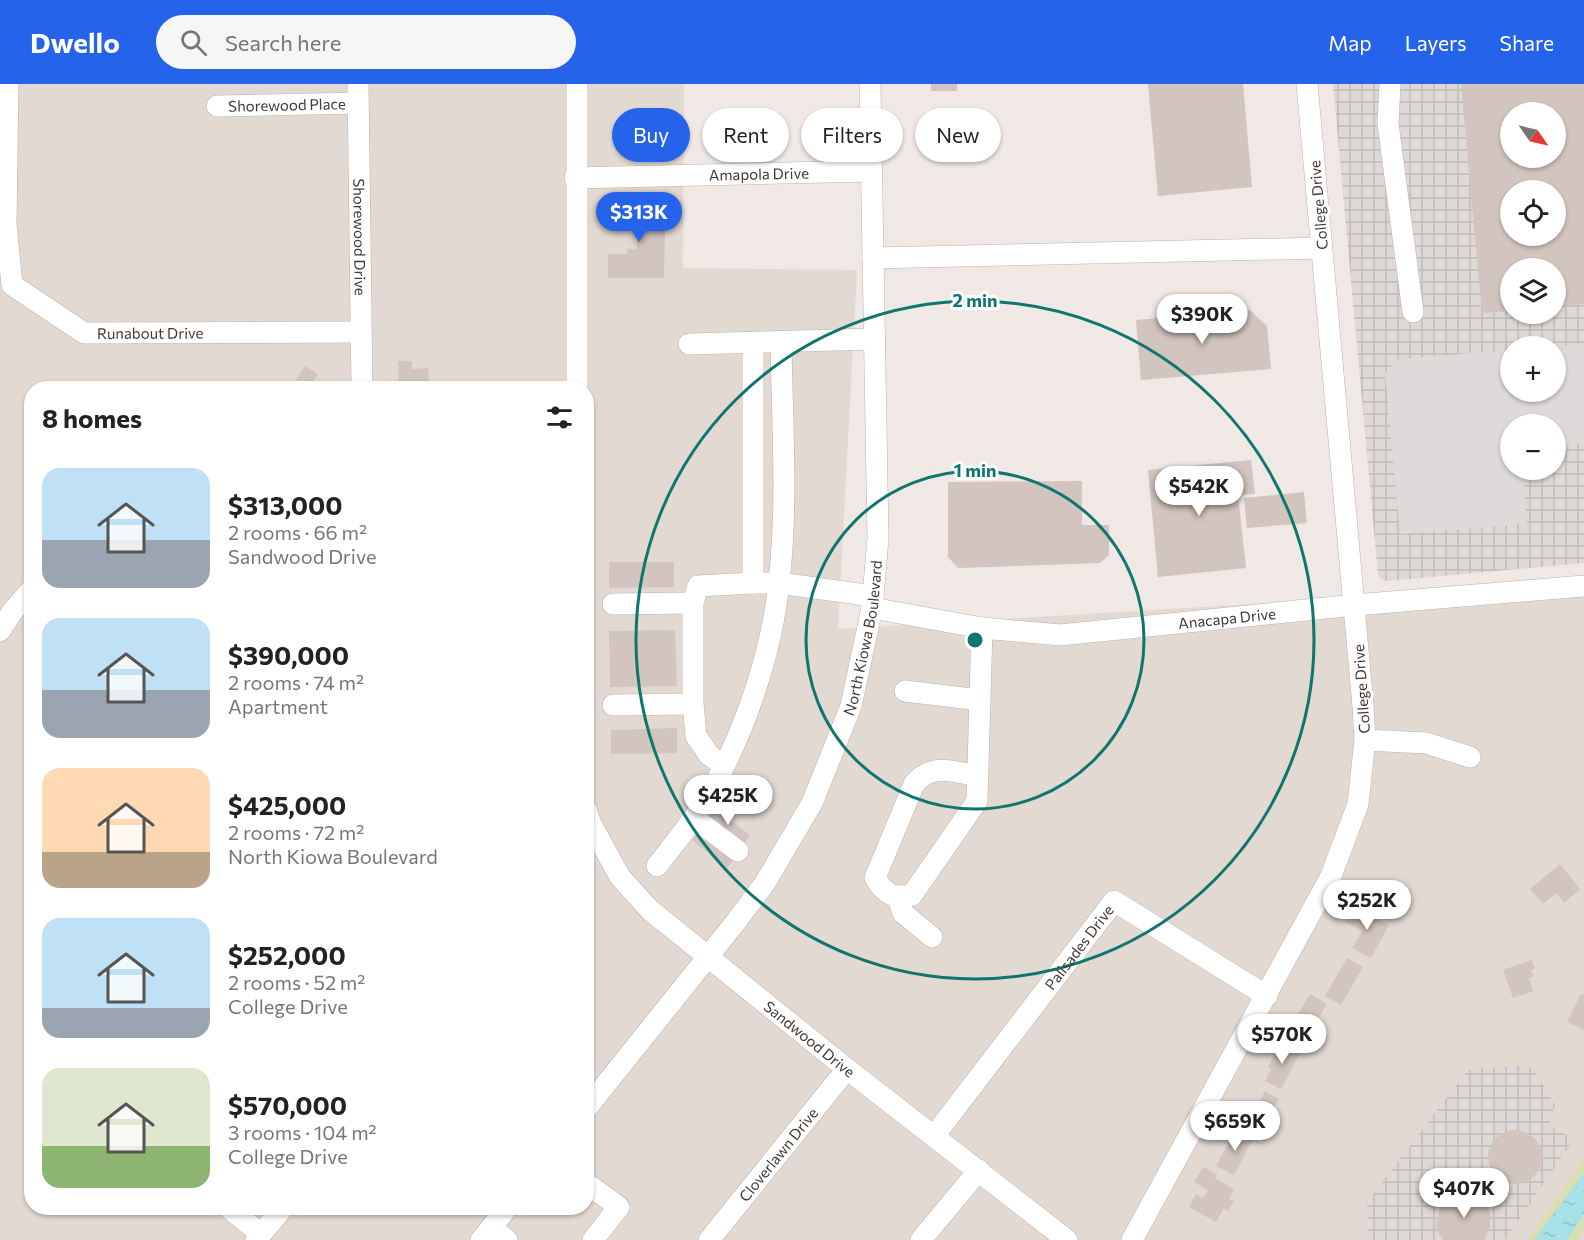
<!DOCTYPE html>
<meta charset="utf-8">
<style>
body{margin:0;font-family:Commissioner,sans-serif;background:#f6f6f6;color:#222;height:100vh;display:flex;flex-direction:column;font-size:22px;white-space:nowrap}
*{box-sizing:border-box;margin:0}
p{font-size:20px;color:#767676}
.icon{flex:none;width:33px;height:33px;fill:none;stroke:currentColor;stroke-width:2;stroke-linecap:round;stroke-linejoin:round}
.map{position:relative;flex:1;overflow:hidden}
.side{position:absolute;left:24px;top:297px;width:570px;height:834px;display:flex;flex-direction:column;background:#fff;border-radius:24px;box-shadow:0 2px 4px #0004}
.side>*{flex:none}
.top-card{position:absolute;left:612px;top:24px;width:570px;height:54px;display:flex;gap:12px}
.needle{width:39px;rotate:124deg}
.buttons{position:absolute;left:1500px;top:18px;display:grid;gap:12px}
.buttons a{display:grid;place-items:center;width:66px;height:66px;border-radius:50%;background:#fff;box-shadow:0 2px 4px #0004;font-size:30px}
.price{position:absolute;translate:-50% -51px;padding:0 14px;border-radius:21px;background:#fff;color:#222;font-size:20px;line-height:39px;filter:drop-shadow(0 2px 3px #0008)}
.price::after{content:'';position:absolute;left:50%;top:36px;width:18px;height:14px;margin-left:-9px;background:inherit;clip-path:polygon(0 0,100% 0,50% 100%)}
.price.on{background:#2563eb;color:#fff}
ul{padding:0;list-style:none}
li{display:flex;align-items:center;gap:18px;height:150px;padding:0 18px}
li span{display:grid;place-items:center;flex:none;width:168px;height:120px;border-radius:18px;color:#555}
li>.icon{margin-inline-start:auto}
span .icon{width:72px;height:72px;fill:#fffc;stroke-width:1}
li b{font-size:26px}
h2{display:flex;justify-content:space-between;align-items:center;height:72px;padding:0 18px;font-size:26px}
.tag{padding:0 21px;border-radius:27px;background:#fff;box-shadow:0 2px 4px #0004;font-size:21px;line-height:54px}
.tag.on{background:#2563eb;color:#fff}
header{display:flex;align-items:center;gap:36px;box-sizing:border-box;height:84px;padding:0 30px;background:#2563eb;color:#fff}
header strong{font-size:28px}
nav{display:flex;gap:33px;margin-inline-start:auto;font-size:21px}
.search{width:420px;height:54px;background:#f6f6f6;display:flex;align-items:center;gap:15px;box-sizing:border-box;padding:0 21px;border-radius:33px;color:#767676;font-size:22px}
.map>svg:first-child{display:block}
</style>
<header>
<strong>Dwello</strong>
<div class="search"><svg class="icon" aria-label="search" viewBox="0 0 24 24"><circle cx="10" cy="10" r="6"/><path d="M15 15l6 6"/></svg>Search here</div>
<nav><a>Map</a><a>Layers</a><a>Share</a></nav>
</header>
<div class="map">
<svg width="1584" height="1156" viewBox="0 0 1584 1156">
<defs>
<pattern id="industrial-grid" width="8" height="8" patternUnits="userSpaceOnUse" patternTransform="scale(1.5)"><rect width="8" height="8" fill="#ded8d6"/><path d="M0 4h8M4 0v8" fill="none" stroke="#c0bab8"/></pattern>
<pattern id="water-ripples" width="26" height="14" patternUnits="userSpaceOnUse" patternTransform="scale(1.5)"><rect width="26" height="14" fill="#a7e0e6"/><path d="M2 4q2-2 4 0t4 0M15 11q2-2 4 0t4 0" fill="none" stroke="#91c1c6"/></pattern>
</defs>
<rect width="100%" height="100%" fill="#efe8e4"/>
<!-- residential -->
<path fill="#e3d9d3" fill-rule="evenodd" d="M0,0H684L683,184L857,186L838,545L1584,500V1156H0ZM32,304H586V1124H32Z"/>
<!-- industrial -->
<path fill="url(#industrial-grid)" fill-rule="evenodd" d="M1333,0H1584V479L1388,497L1381,495L1378,491ZM1510,28H1556V74H1510ZM1510,106H1556V152H1510ZM1510,184H1556V230H1510ZM1510,262H1556V308H1510ZM1510,340H1556V386H1510Z
M1523,981L1534,986L1555,1021L1549,1041L1574,1055L1505,1156H1368L1367,1118L1468,986Z"/>
<!-- green -->
<path fill="#d9dfb1" d="M1584,1076V1147L1578,1156H1527Z"/>
<!-- parking -->
<path fill="#dedad9" d="M1584,260V360L1556,363V340H1510V386H1523L1527,440L1400,450L1385,288L1399,275L1510,266V308H1556V263Z"/>
<!-- water -->
<path fill="url(#water-ripples)" d="M1584,1089V1131L1567,1156H1534Z"/>
<!-- building -->
<path fill="#d2c4be" fill-rule="evenodd" d="M931,0H957V7H931Z
M1148,0H1243L1252,103L1158,112Z
M1461,0H1584V220L1556,222V184H1510V227L1482,229ZM1510,28H1556V74H1510ZM1510,106H1556V152H1510Z
M609,123H666L665,139H662V146L665,147L664,194H608V170H627V165H637V147H609Z
M1250,226L1267,242L1271,285L1141,296L1136,236Z
M398,277H412V285L428,284L429,298H424V304H394V297L399,296Z
M305,282L318,290L313,298L323,304H290Z
M1251,376L1255,410L1238,411L1246,484L1158,493L1148,386Z
M1082,397V441H1109V471L1100,479L958,484L948,473V398Z
M1304,408L1307,439L1247,444L1244,414Z
M609,478H674V503L609,504Z
M675,546L677,602L610,603L609,547Z
M677,644V669L611,670V646Z
M713,723L750,751L744,760L707,732Z
M699,748L734,775L727,784L692,756Z
M1560,780L1580,805L1564,819L1556,809L1543,820L1530,805Z
M1355,822L1389,841L1371,874L1352,864L1362,847L1346,838Z
M1347,874L1363,883L1341,921L1325,912Z
M1532,876L1535,885L1531,886L1534,892L1529,894L1533,907L1513,914L1503,886Z
M1581,909L1584,911V946L1567,938Z
M1310,910L1327,920L1310,949L1316,952L1310,962L1287,948Z
M1281,958L1300,969L1281,1005L1265,997L1271,985L1268,983Z
M1265,1007L1279,1015L1262,1048L1242,1038L1253,1017L1258,1021Z
M1236,1045L1253,1055L1234,1091L1216,1082Z
M1488 1073a27 27 0 1 1 54 0a27 27 0 1 1-54 0Z
M1203,1083L1217,1090L1215,1094L1234,1105L1229,1115L1234,1117L1228,1127L1224,1124L1216,1138L1189,1123L1196,1110L1203,1114L1208,1106L1194,1098Z
M1463,1110L1479,1115L1490,1128V1145L1484,1156H1444L1439,1150L1436,1141L1441,1122L1454,1112Z"/>
<g fill="none" stroke-linecap="round" stroke-linejoin="round">
<!-- minor casing -->
<g stroke="#bcb1ab" stroke-width="22">
<g id="minor">
<path id="s1" d="M8,0L6,140L12,201L84,249L361,248"/>
<path id="s2" d="M358,0L362,304"/>
<path d="M577,0V304"/>
<path d="M1390,0L1388,40L1413,228"/>
<path id="s3" d="M217,22L358,19"/>
<path id="s4" d="M575,94L871,87"/>
<path d="M873,174L1322,164"/>
<path d="M753,258V499H779L873,512"/>
<path d="M689,260L874,255"/>
<path d="M613,520L693,519"/>
<path id="s5" d="M872,524L982,544L1060,551L1355,521L1584,502"/>
<path d="M0,547L12,528L32,505"/>
<path d="M905,607L980,616"/>
<path d="M613,621L693,620"/>
<path d="M1365,656L1426,659L1470,673"/>
<path d="M723,681L709,671L696,652L693,620V519L698,502L753,499"/>
<path d="M978,692C953,688 932,678 914,700L875,794C886,811 892,814 912,811L977,717L982,544"/>
<path id="s6" d="M586,725L590,738L620,793L650,826L847,985L1067,1156"/>
<path d="M694,734L738,767"/>
<path d="M657,782C674,759 694,737 708,712C744,651 772,569 779,498C788,418 782,337 781,257"/>
<path d="M898,813L903,829L932,853"/>
<path id="s7" d="M586,1025L735,839L765,799L812,719L851,622L872,524L878,454L870,0"/>
<path id="s8" d="M934,1052L1114,817L1267,912"/>
<path d="M586,1099L619,1123L593,1156"/>
<path d="M229,1124L261,1150"/>
<path d="M491,1144L507,1156"/>
<path d="M256,1156L283,1124"/>
<path d="M481,1156L507,1124"/>
<path id="s9" d="M709,1156L847,985"/>
<path d="M921,1156L979,1086"/>
<path d="M1132,1156L1331,792L1358,720L1365,656L1363,622L1307,0"/>
</g>
</g>
<!-- minor -->
<use href="#minor" stroke="#fff" stroke-width="21"/>
</g>
<!-- distance rings -->
<g fill="none" stroke="#0f766e" stroke-width="3">
<circle cx="975" cy="556" r="169"/>
<circle cx="975" cy="556" r="339"/>
</g>
<g text-anchor="middle" dominant-baseline="central" stroke-width="6" stroke-linejoin="round" paint-order="stroke">
<!-- street labels -->
<g font-size="15" fill="#413835" stroke="#fff">
<text stroke="none"><textPath href="#s3" startOffset="70">Shorewood Place</textPath></text>
<text stroke="none"><textPath href="#s4" startOffset="184">Amapola Drive</textPath></text>
<text transform="translate(1318 121) rotate(-95)">College Drive</text>
<text stroke="none"><textPath href="#s2" startOffset="153">Shorewood Drive</textPath></text>
<text stroke="none"><textPath href="#s1" startOffset="354">Runabout Drive</textPath></text>
<text stroke="none"><textPath href="#s5" startOffset="358">Anacapa Drive</textPath></text>
<text stroke="none"><textPath href="#s7" startOffset="555">North Kiowa Boulevard</textPath></text>
<text transform="translate(1361 605) rotate(-94)">College Drive</text>
<text stroke="none"><textPath href="#s8" startOffset="238">Palisades Drive</textPath></text>
<text stroke="none"><textPath href="#s6" startOffset="326">Sandwood Drive</textPath></text>
<text stroke="none"><textPath href="#s9" startOffset="110">Cloverlawn Drive</textPath></text>
</g>
</g>
<circle cx="975" cy="556" r="9" fill="#0f766e" stroke="#fff" stroke-width="3"/>
<g font-size="18" text-anchor="middle" font-weight="bold" fill="#0f766e" stroke="#fff" stroke-width="6" stroke-linejoin="round" paint-order="stroke">
<text x="975" y="223">2 min</text>
<text x="975" y="393">1 min</text>
</g>
</svg>
<div class="buttons">
<a><svg class="needle" viewBox="-14 -14 28 28"><path d="M0-13l5 13h-10z" fill="#e53935"/><path d="M0 13l5-13h-10z" fill="#767676"/></svg></a>
<a><svg class="icon" aria-label="locate" viewBox="0 0 24 24"><circle cx="12" cy="12" r="6"/><path d="M12 2v4M12 18v4M2 12h4M18 12h4"/></svg></a>
<a><svg class="icon" aria-label="layers" viewBox="0 0 24 24"><path d="M12 4l9 5-9 5-9-5zM3 14l9 5 9-5"/></svg></a>
<a>+</a>
<a>−</a>
</div>
<b class="price on" style="left:639px;top:159px">$313K</b>
<b class="price" style="left:1202px;top:261px">$390K</b>
<b class="price" style="left:1199px;top:433px">$542K</b>
<b class="price" style="left:728px;top:742px">$425K</b>
<b class="price" style="left:1367px;top:847px">$252K</b>
<b class="price" style="left:1282px;top:981px">$570K</b>
<b class="price" style="left:1235px;top:1068px">$659K</b>
<b class="price" style="left:1464px;top:1135px">$407K</b>
<div class="top-card">
<a class="tag on">Buy</a>
<a class="tag">Rent</a>
<a class="tag">Filters</a>
<a class="tag">New</a>
</div>
<section class="side">
<h2>8 homes<svg class="icon" aria-label="filters" viewBox="0 0 24 24"><path d="M4 7h16M4 17h16"/><circle cx="9" cy="7" r="2"/><circle cx="15" cy="17" r="2"/></svg></h2>
<ul>
<li><span style="background:linear-gradient(#bfe0f5 60%,#9aa5b1 0)"><svg class="icon" aria-label="home" viewBox="0 0 24 24"><path d="M3 11l9-7 9 7M6 9v11h12V9"/></svg></span><div><b>$313,000</b><p>2 rooms · 66 m²</p><p>Sandwood Drive</p></div></li>
<li><span style="background:linear-gradient(#bfe0f5 60%,#9aa5b1 0)"><svg class="icon" aria-label="home" viewBox="0 0 24 24"><path d="M3 11l9-7 9 7M6 9v11h12V9"/></svg></span><div><b>$390,000</b><p>2 rooms · 74 m²</p><p>Apartment</p></div></li>
<li><span style="background:linear-gradient(#ffd9b3 70%,#b9a48a 0)"><svg class="icon" aria-label="home" viewBox="0 0 24 24"><path d="M3 11l9-7 9 7M6 9v11h12V9"/></svg></span><div><b>$425,000</b><p>2 rooms · 72 m²</p><p>North Kiowa Boulevard</p></div></li>
<li><span style="background:linear-gradient(#bfe0f5 75%,#9aa5b1 0)"><svg class="icon" aria-label="home" viewBox="0 0 24 24"><path d="M3 11l9-7 9 7M6 9v11h12V9"/></svg></span><div><b>$252,000</b><p>2 rooms · 52 m²</p><p>College Drive</p></div></li>
<li><span style="background:linear-gradient(#dfe7d0 65%,#8fb573 0)"><svg class="icon" aria-label="home" viewBox="0 0 24 24"><path d="M3 11l9-7 9 7M6 9v11h12V9"/></svg></span><div><b>$570,000</b><p>3 rooms · 104 m²</p><p>College Drive</p></div></li>
</ul>
</section>
</div>
